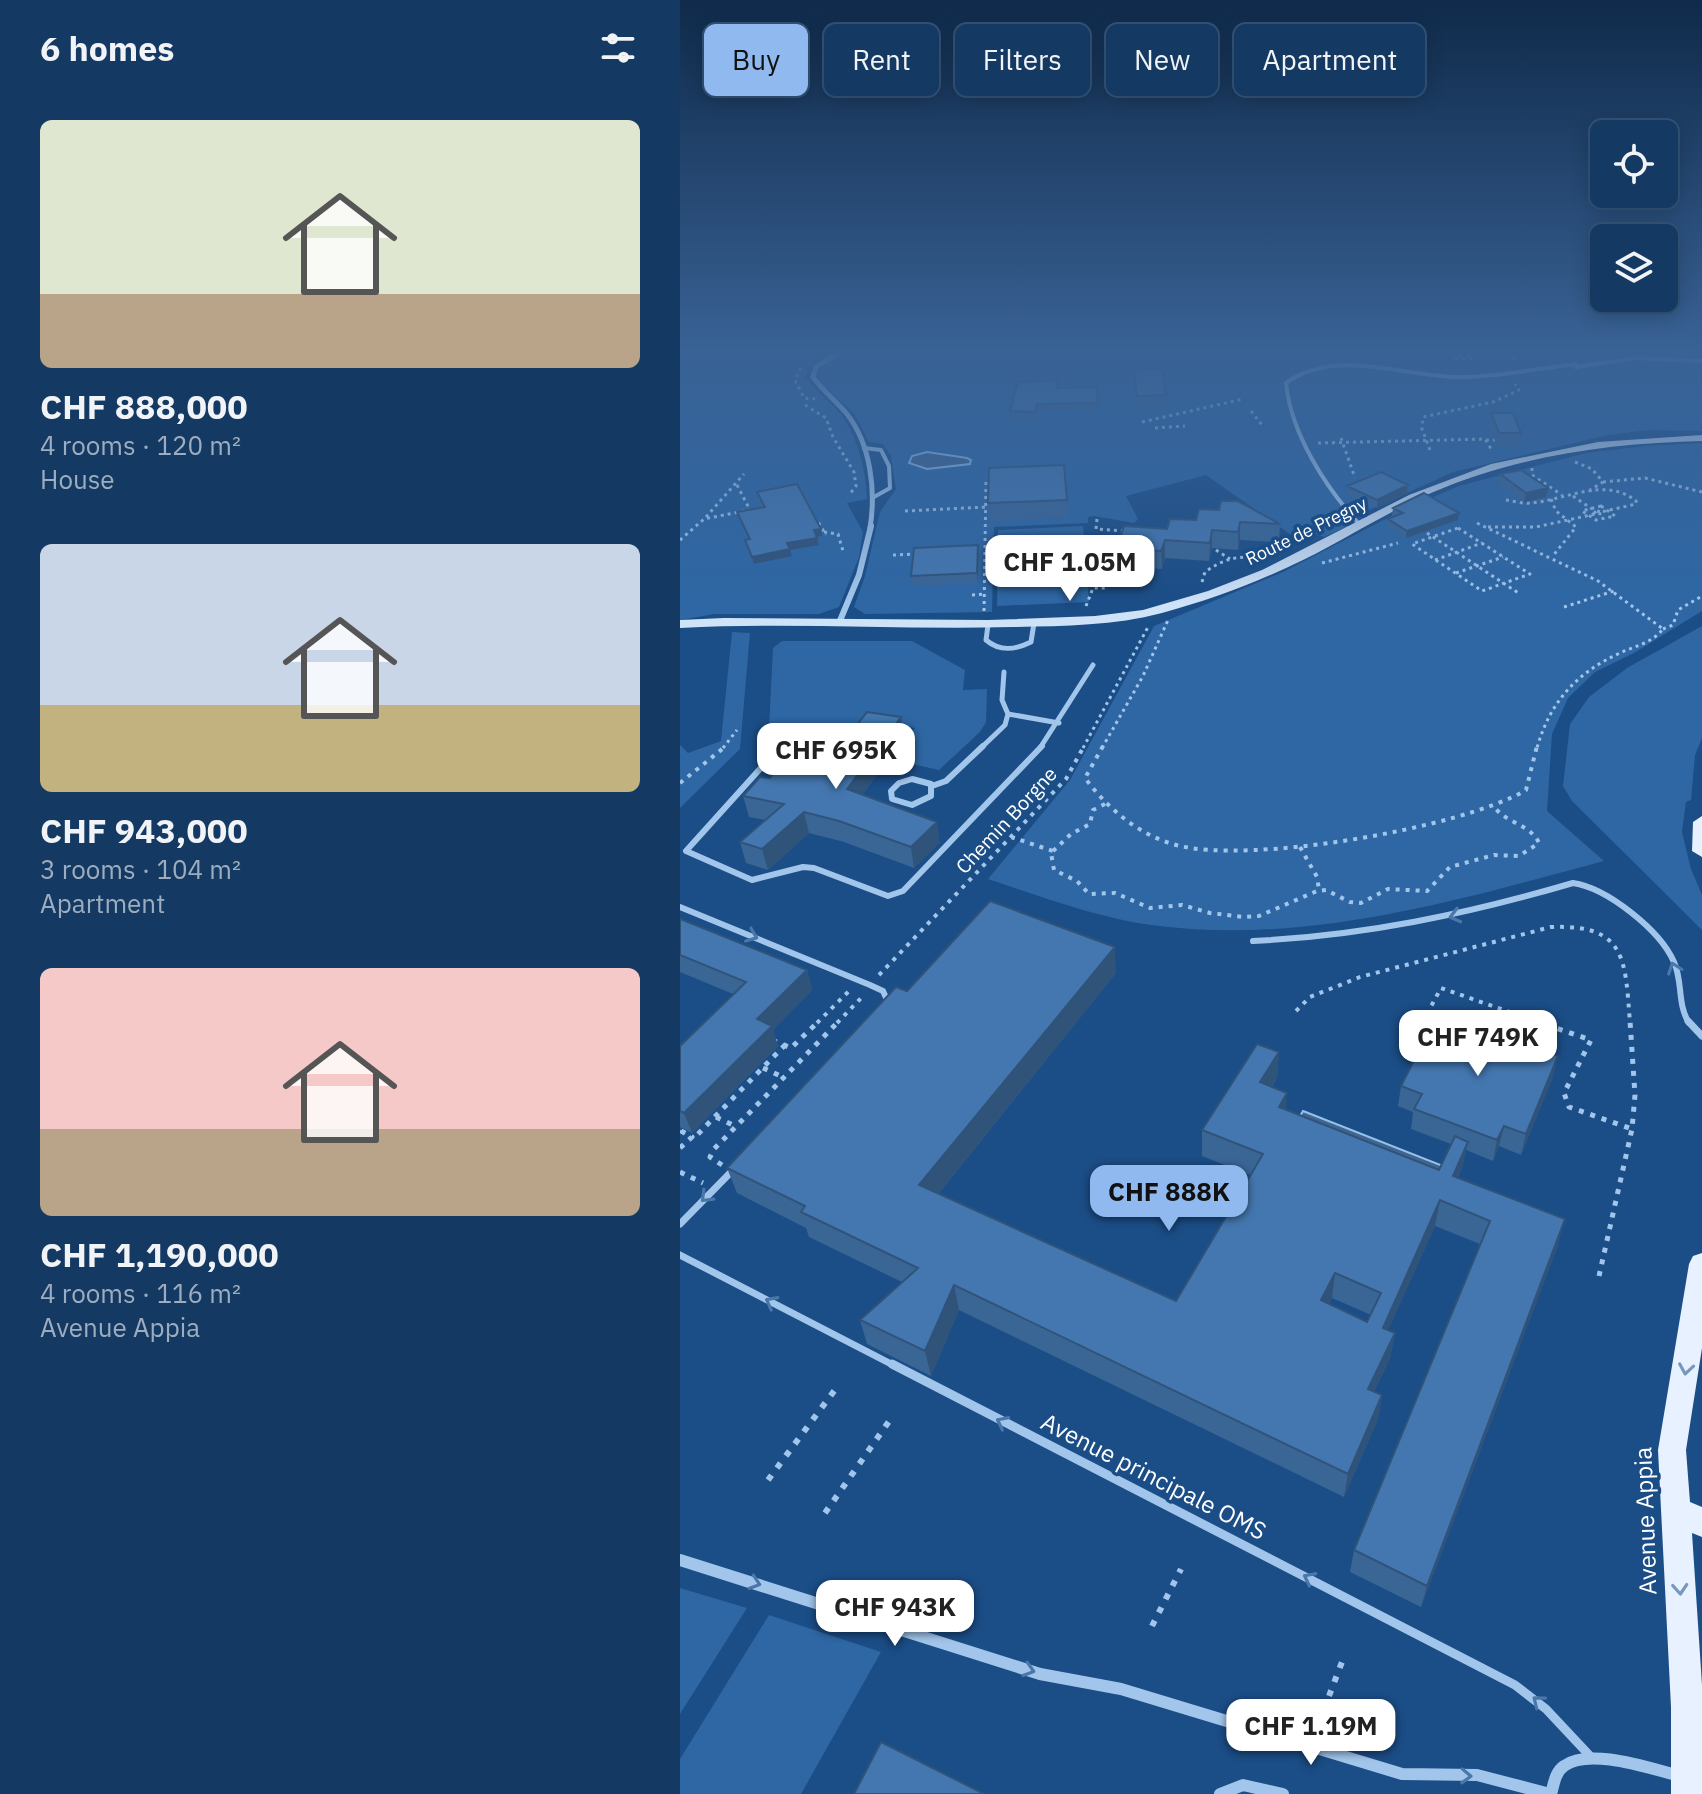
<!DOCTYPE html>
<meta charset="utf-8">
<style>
body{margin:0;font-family:"IBM Plex Sans",sans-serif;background:#1d416a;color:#f1f3f6;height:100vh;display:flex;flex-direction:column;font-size:30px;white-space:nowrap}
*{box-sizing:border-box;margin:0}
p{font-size:26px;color:#9dadbf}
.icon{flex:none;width:44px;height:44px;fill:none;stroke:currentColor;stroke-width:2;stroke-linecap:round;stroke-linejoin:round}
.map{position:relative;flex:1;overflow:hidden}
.panel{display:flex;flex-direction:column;background:#143a64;width:680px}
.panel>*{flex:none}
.top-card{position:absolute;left:24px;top:24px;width:760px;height:72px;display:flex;gap:16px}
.controls{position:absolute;left:910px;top:120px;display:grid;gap:16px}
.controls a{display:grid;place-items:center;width:88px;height:88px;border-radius:12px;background:#143a64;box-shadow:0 4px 20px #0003,0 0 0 2px #335478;font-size:40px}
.price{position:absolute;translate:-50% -68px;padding:0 18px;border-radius:16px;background:#fff;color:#222;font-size:26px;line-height:52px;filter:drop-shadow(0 2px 4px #0008)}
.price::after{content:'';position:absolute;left:50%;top:48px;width:24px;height:18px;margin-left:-12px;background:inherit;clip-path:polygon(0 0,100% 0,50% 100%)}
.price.selected{background:#90b9f0;color:#111}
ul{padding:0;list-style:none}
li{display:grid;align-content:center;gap:16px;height:424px;padding:0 40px}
li span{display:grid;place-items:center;height:248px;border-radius:12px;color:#555}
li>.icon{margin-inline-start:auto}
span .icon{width:144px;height:144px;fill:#fffc;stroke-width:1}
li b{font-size:34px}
h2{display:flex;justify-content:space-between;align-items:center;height:96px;padding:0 40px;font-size:34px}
.tag{padding:0 28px;border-radius:12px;background:#143a64;box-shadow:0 4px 20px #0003,0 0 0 2px #335478;font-size:28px;line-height:72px}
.tag.selected{background:#90b9f0;color:#111}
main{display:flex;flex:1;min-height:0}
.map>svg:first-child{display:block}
</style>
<main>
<section class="panel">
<h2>6 homes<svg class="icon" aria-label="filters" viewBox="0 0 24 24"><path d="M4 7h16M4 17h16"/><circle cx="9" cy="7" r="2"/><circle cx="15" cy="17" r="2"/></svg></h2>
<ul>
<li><span style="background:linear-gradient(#dfe7d0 70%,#b9a48a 0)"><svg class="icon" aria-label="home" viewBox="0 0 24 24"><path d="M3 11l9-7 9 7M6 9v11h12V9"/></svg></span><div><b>CHF 888,000</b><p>4 rooms · 120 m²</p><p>House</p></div></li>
<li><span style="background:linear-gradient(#c9d6e8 65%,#c2b280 0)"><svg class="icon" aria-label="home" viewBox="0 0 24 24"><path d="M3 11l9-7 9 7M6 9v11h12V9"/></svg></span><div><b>CHF 943,000</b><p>3 rooms · 104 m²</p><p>Apartment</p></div></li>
<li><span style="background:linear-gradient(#f6c9c9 65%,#b9a48a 0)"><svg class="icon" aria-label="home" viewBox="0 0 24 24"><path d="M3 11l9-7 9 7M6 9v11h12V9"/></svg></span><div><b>CHF 1,190,000</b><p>4 rooms · 116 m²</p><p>Avenue Appia</p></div></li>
</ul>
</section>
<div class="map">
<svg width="1022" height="1794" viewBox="0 0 1022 1794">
<rect width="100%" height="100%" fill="#1b4d86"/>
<!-- green -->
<path fill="#2e67a4" d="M0,352H150L129,367L125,377C133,389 146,398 156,409C177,432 186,469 187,499L167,503L183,532L179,557L159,607L139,614H35L0,620Z
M165,352H1022V431L968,430L928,435L773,472L685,512L663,514L670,525L644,537L630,532L617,539L526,475L446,496L458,519L454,523L414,516L408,517V523L314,527L312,612L185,614L174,607L185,576L200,512L216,489L211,456L203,444L189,442L174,413L144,386L137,375L140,367Z
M1022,443V611L954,653L915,672L888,698L872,734L867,811L924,861C778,900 625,946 471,925C418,918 359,896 308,879L390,780L474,626L603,572L719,512L779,486L906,453L966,446Z
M403,526L409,602L317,606L318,530Z
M1022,626V738L1015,755L1011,800L1006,802L1002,832L1011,869L1022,895V930L892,801L883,786L890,724L909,697L947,668Z
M52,632L70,633L60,749L0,808V745L8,753L41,741Z
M102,641H232L285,670L283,690L307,689L306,722L300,732L259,770L209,759L235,728L199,722L184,740L106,728L89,729L93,648Z
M0,1588L67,1608L0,1714Z
M89,1615L201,1652L121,1794H0V1759Z"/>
<!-- water -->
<path fill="#40658f" stroke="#95c1ee" stroke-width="2" d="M247,452L287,458L291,460L290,464L247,469L229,463L232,456Z
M623,1111L763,1166L752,1192L609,1135Z"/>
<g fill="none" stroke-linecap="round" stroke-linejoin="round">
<!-- path-far3 -->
<path stroke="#a2c6eb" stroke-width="3" stroke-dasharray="3 4" stroke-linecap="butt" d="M767,352L774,357L815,352
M820,352L839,360
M775,358L793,359L792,355
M121,368L115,380L124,398L135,399
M125,405L146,418L153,437L174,472L176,486L169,495
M571,411L582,425
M462,422L563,399
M475,428L505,426
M661,438L675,478
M806,440H815
M638,443L805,439L811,449
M750,450L742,429L743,417L813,402L839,390L835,384
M895,462L912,469L923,482L910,490
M852,468V475L882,495
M923,482L965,478L1022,492
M57,485L70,510
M893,496L912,509
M871,499L876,511L896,527L872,557
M826,500C834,501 843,504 851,503C886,500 925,476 956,501V504L921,512
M921,506L935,516L916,520L902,511Z
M225,511L306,507
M917,511L921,512L922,514L914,513Z
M26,517L64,474
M417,519L416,529L445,531
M132,523L138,522L146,535
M797,523L918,581L983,629C972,643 955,646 940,653C896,673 870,702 857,748
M808,527H856L915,514
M778,528L850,574L802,591L732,544Z
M144,532L158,534L163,551
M747,533L840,594
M0,540L24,519L69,510
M536,550L550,559
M213,555L239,554
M755,560L802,543
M642,563L718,543
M776,573L823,557
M522,582L525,572C542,560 558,554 578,559
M414,587V576C427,565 431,550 441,536
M292,595L304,594
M406,606L413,588H427
M884,607L934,591
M304,611L306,482
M983,629L993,625L998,610L1022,596
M43,748L57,730
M403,748L468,627
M422,748L463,676L488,620"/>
<!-- path-far2 -->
<path stroke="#a2c6eb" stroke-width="4" stroke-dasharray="4 6" stroke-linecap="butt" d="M423,746L405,778C428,809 459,835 496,845C568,865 782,828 846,790L857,746
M0,783L46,746
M425,804L413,810L410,824L391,834L371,853L374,870L397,881L409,894L435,893L470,908L502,905L530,913L564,917L579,916L637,891L646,890L670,902L681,903L708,889L747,891L770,867L814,855L839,856L859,843C850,824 828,824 815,808
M331,837L373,851
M620,847L637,877L639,890
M199,975L386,779L404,746
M616,1011L630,997L680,977L871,927C947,924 945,960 950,1023
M137,1023L170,990
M157,1023L184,995
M742,1023L761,988L861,1023"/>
<!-- path-far1 -->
<path stroke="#a2c6eb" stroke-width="5" stroke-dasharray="5 7" stroke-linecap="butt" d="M855,1021L911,1040L884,1093L889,1107L952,1129
M92,1040L111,1048L139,1021
M730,1044L743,1021
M83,1068L103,1077
M36,1117L55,1126
M18,1134L105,1045
M0,1148L12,1137L1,1131L7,1126
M42,1165L30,1157L34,1149L159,1021
M0,1172L23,1183
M919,1276L952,1129L955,1095L950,1021"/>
<!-- path -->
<path stroke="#a2c6eb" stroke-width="6" stroke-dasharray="6 9" stroke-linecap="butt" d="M88,1480L157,1387
M145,1513L212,1417
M472,1626L501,1569
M649,1696L665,1654"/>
<!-- lane-far4 -->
<path stroke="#a2c6eb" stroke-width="4" d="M895,367L955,358L1022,361
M184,448L201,450L209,466L210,488L194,497
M680,525C646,488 611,434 606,383C657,347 723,377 780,377C819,377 858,368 897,364"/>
<!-- lane-far3 -->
<path stroke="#a2c6eb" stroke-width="5" d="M308,625L306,640C320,652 335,650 351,642L354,623
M328,714L379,723
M301,748L325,725L328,714L322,700L324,672
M360,748L413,665"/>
<!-- lane-far2 -->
<path stroke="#a2c6eb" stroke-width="6" d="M97,750L6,851L72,880L123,867L134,868L208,896L223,891L362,746
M232,779L251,784V796L232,805L212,799L211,791L219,783Z
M252,786L266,781L303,746
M0,907L190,985L203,991L208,1002
M573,941C683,936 787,914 893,883C927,888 980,930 994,962C1003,982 997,1004 1009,1023"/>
<!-- lane-far1 -->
<path stroke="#a2c6eb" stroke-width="7" d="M1008,1021L1022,1036
M0,1224L54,1169
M0,1255L215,1366"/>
<!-- lane -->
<path stroke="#a2c6eb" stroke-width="9" d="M212,1364L835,1685L866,1709L911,1757"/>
<!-- street-far2 -->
<path stroke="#a2c6eb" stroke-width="5" d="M160,352L136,367L133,377C143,391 156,401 167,414C191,445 196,491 190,528"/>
<!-- street-far1 -->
<path stroke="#a2c6eb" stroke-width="6" d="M159,623L179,575L191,526"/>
<!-- street -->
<path stroke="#a2c6eb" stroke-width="12" d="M0,1560L360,1674L441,1689L722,1774L797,1775L870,1794
M540,1794L563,1785L603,1794
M871,1794C874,1784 875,1772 884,1766C910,1747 971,1769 1000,1776"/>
<!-- secondary -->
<path fill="#cee2f8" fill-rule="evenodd" d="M1022,435V441C929,443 837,456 751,493C707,512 666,539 623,560C578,582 530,600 482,613C433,626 382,626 332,627C221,630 111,622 0,628V620L44,618L308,620L415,616L463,610L528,591L582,570L729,495L811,464L918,442Z"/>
<!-- primary -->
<path fill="#e7f1ff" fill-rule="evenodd" d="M1022,816V857L1012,851L1013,822Z
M1022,1253V1348L1006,1450L1010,1502L1022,1507V1537L1012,1533L1022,1685V1794H991V1707L978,1450L1009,1264L1013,1256Z"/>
</g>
<!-- wall -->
<path fill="#3a6696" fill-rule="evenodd" d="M454,370L486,395V407L457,408Z
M417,387L419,411L358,412L356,420L330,419V411L377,388Z
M811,413L841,433L839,446H817L809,426Z
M384,465L388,518L310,521L308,503Z
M820,474L866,497L844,502L818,483Z
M667,486L727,493L697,508L667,494Z
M77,492L141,529L142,536L137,537L139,545L110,550L112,556L74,564L66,548L65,540H69L59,519L57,512L83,507L78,499Z
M713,508L778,520L726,538L707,526L708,519L714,517L712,515Z
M490,519L600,524L599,542L560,540L558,550L532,548L529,561L485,558L482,569L437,566L436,548L487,529Z
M298,545L299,554L298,583L233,586L231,576Z
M225,737L182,795L260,842L234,868L164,842L129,833L88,870L66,863L60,842L86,820L69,817L63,796L148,762Z
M0,919L127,970L132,990L93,1030L98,1046L12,1133L0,1127V1046L53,994L0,972Z
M436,973L259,1193L496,1301L570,1175L522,1156V1130L599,1052L597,1078L592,1087L606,1110L759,1170L771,1144L731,1129L733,1112L718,1106L721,1086L873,1077L841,1155L819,1146L813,1161L786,1150L782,1168L778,1177L878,1245L741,1607L670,1572L674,1550L800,1244L755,1226L708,1330L715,1333L710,1358L694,1392L702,1395L698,1419L664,1497L279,1310L251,1376L187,1344L180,1320L222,1282L129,1237L126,1228L57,1193L47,1168L227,991ZM652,1298L691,1315L687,1322L649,1304Z"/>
<!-- shaded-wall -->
<path fill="#30537a" d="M728,485L727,493L697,508V500Z
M868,488L866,497L844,502L846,493Z
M779,513L778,520L726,538L727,531Z
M560,522V540L558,550V532Z
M141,529L142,536L135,537L134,530Z
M532,530V548L529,561L530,543Z
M137,538L139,545L110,550L112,556L74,564L72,557L107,543Z
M485,540V558L482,569L481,551Z
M298,545L299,554L298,583L297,573Z
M221,717L225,737L171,810L167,789Z
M124,812L129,833L88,870L82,849Z
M257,822L260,842L234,868L231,847Z
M435,947L436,973L245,1210L239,1185Z
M127,970L132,990L93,1030L98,1046L12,1133L4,1113L77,1019Z
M599,1052L597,1078L579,1108L580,1082Z
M878,1056L873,1077L841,1155L846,1134Z
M607,1093L605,1119L599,1107Z
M824,1126L819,1146L813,1161L817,1140Z
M788,1142L782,1168L768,1201L773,1176Z
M760,1200L755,1226L698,1353L703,1328Z
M885,1219L878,1245L741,1607L747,1586Z
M655,1273L652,1298L638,1325L641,1300Z
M274,1285L279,1310L251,1376L245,1351Z
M715,1333L710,1358L684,1413L688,1389Z
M702,1395L698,1419L664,1497L668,1474Z"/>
<!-- building -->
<path fill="#4477af" stroke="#30537a" stroke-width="2" fill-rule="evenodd" d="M482,369L486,395L457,396L454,370Z
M377,380V388L417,387L418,403L357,404L355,412L330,411L338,382Z
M811,413H833L841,433H819Z
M384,465L387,500L308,503L309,468Z
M841,470L868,488L846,493L820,474Z
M701,472L728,485L697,500L667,486Z
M117,484L141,529L134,530L137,538L107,543L110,549L72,557L65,540L70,539L57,512L85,507L77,492Z
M744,493L779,513L727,531L708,519L723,513L713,508Z
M541,501H558L600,524L560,522L558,532L532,530L530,543L485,540L481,551L436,548L444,526L487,529L490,519L516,520L519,509L539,510Z
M298,545L297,573L231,576L234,548Z
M187,712L221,717L167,789L257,822L231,847L159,821L124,812L82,849L60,842L104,804L63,796L80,777L90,778L108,756L148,762Z
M310,901L435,947L239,1185L496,1301L583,1154L522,1130L577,1044L599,1052L580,1082L607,1093L599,1107L759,1170L775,1136L788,1142L773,1176L885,1219L747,1586L674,1550L810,1221L760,1200L703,1328L715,1333L688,1389L702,1395L668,1474L274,1285L245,1351L180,1320L238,1268L121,1212L125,1206L47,1168L216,987L227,991ZM655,1273L701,1293L687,1322L641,1300Z
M0,919L127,970L77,1019L92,1026L4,1113L0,1111V1046L66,982L0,955Z
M758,1014L878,1056L846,1134L824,1126L817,1140L734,1109L742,1094L721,1086Z
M201,1742L304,1794H174Z"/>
<!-- one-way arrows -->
<defs><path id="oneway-chevron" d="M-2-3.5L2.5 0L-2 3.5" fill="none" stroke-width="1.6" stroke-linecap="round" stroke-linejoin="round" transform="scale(2)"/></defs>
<g stroke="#4a77a9">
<use href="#oneway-chevron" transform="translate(775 916) rotate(165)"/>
<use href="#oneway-chevron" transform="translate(72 936) rotate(22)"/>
<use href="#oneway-chevron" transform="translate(994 968) rotate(-109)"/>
<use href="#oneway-chevron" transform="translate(26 1197) rotate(135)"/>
<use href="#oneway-chevron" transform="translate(91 1302) rotate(-152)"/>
<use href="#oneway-chevron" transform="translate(322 1422) rotate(-153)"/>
<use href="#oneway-chevron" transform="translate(629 1578) rotate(-153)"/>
<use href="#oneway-chevron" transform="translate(75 1583) rotate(18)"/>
<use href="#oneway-chevron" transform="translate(349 1670) rotate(17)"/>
<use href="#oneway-chevron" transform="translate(858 1701) rotate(-141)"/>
<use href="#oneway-chevron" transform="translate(786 1776) rotate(2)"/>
</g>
<g stroke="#7797bc">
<use href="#oneway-chevron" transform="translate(1006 1369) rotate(99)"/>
<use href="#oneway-chevron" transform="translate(1000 1589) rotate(86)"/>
</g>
<!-- sky -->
<linearGradient id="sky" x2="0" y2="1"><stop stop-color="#0f2a4a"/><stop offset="0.58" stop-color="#396295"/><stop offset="1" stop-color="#396295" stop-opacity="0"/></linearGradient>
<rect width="1022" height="603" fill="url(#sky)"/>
<g text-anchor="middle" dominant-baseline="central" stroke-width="7" stroke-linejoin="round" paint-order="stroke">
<!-- far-street labels -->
<g font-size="18" fill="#fff" stroke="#1b4d86">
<text transform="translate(626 531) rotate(-26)">Route de Pregny</text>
</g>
<!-- street labels -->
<g font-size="20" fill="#fff" stroke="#1b4d86">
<text transform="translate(326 820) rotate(-47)">Chemin Borgne</text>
</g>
<!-- near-street labels -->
<g font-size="24" fill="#fff" stroke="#1b4d86">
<text transform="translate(474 1476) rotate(27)">Avenue principale OMS</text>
<text transform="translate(965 1521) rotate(-92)">Avenue Appia</text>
</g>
</g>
</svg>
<div class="controls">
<a><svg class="icon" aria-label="locate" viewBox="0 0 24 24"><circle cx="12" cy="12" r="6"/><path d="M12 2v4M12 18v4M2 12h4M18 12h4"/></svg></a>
<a><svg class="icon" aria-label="layers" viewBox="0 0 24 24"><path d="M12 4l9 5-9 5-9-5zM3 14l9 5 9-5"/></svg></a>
</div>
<b class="price" style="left:390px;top:603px">CHF 1.05M</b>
<b class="price" style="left:156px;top:791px">CHF 695K</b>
<b class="price" style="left:798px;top:1078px">CHF 749K</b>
<b class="price selected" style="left:489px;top:1233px">CHF 888K</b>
<b class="price" style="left:215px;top:1648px">CHF 943K</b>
<b class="price" style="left:631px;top:1767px">CHF 1.19M</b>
<div class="top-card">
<a class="tag selected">Buy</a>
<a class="tag">Rent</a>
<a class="tag">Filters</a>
<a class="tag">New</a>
<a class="tag">Apartment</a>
</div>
</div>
</main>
